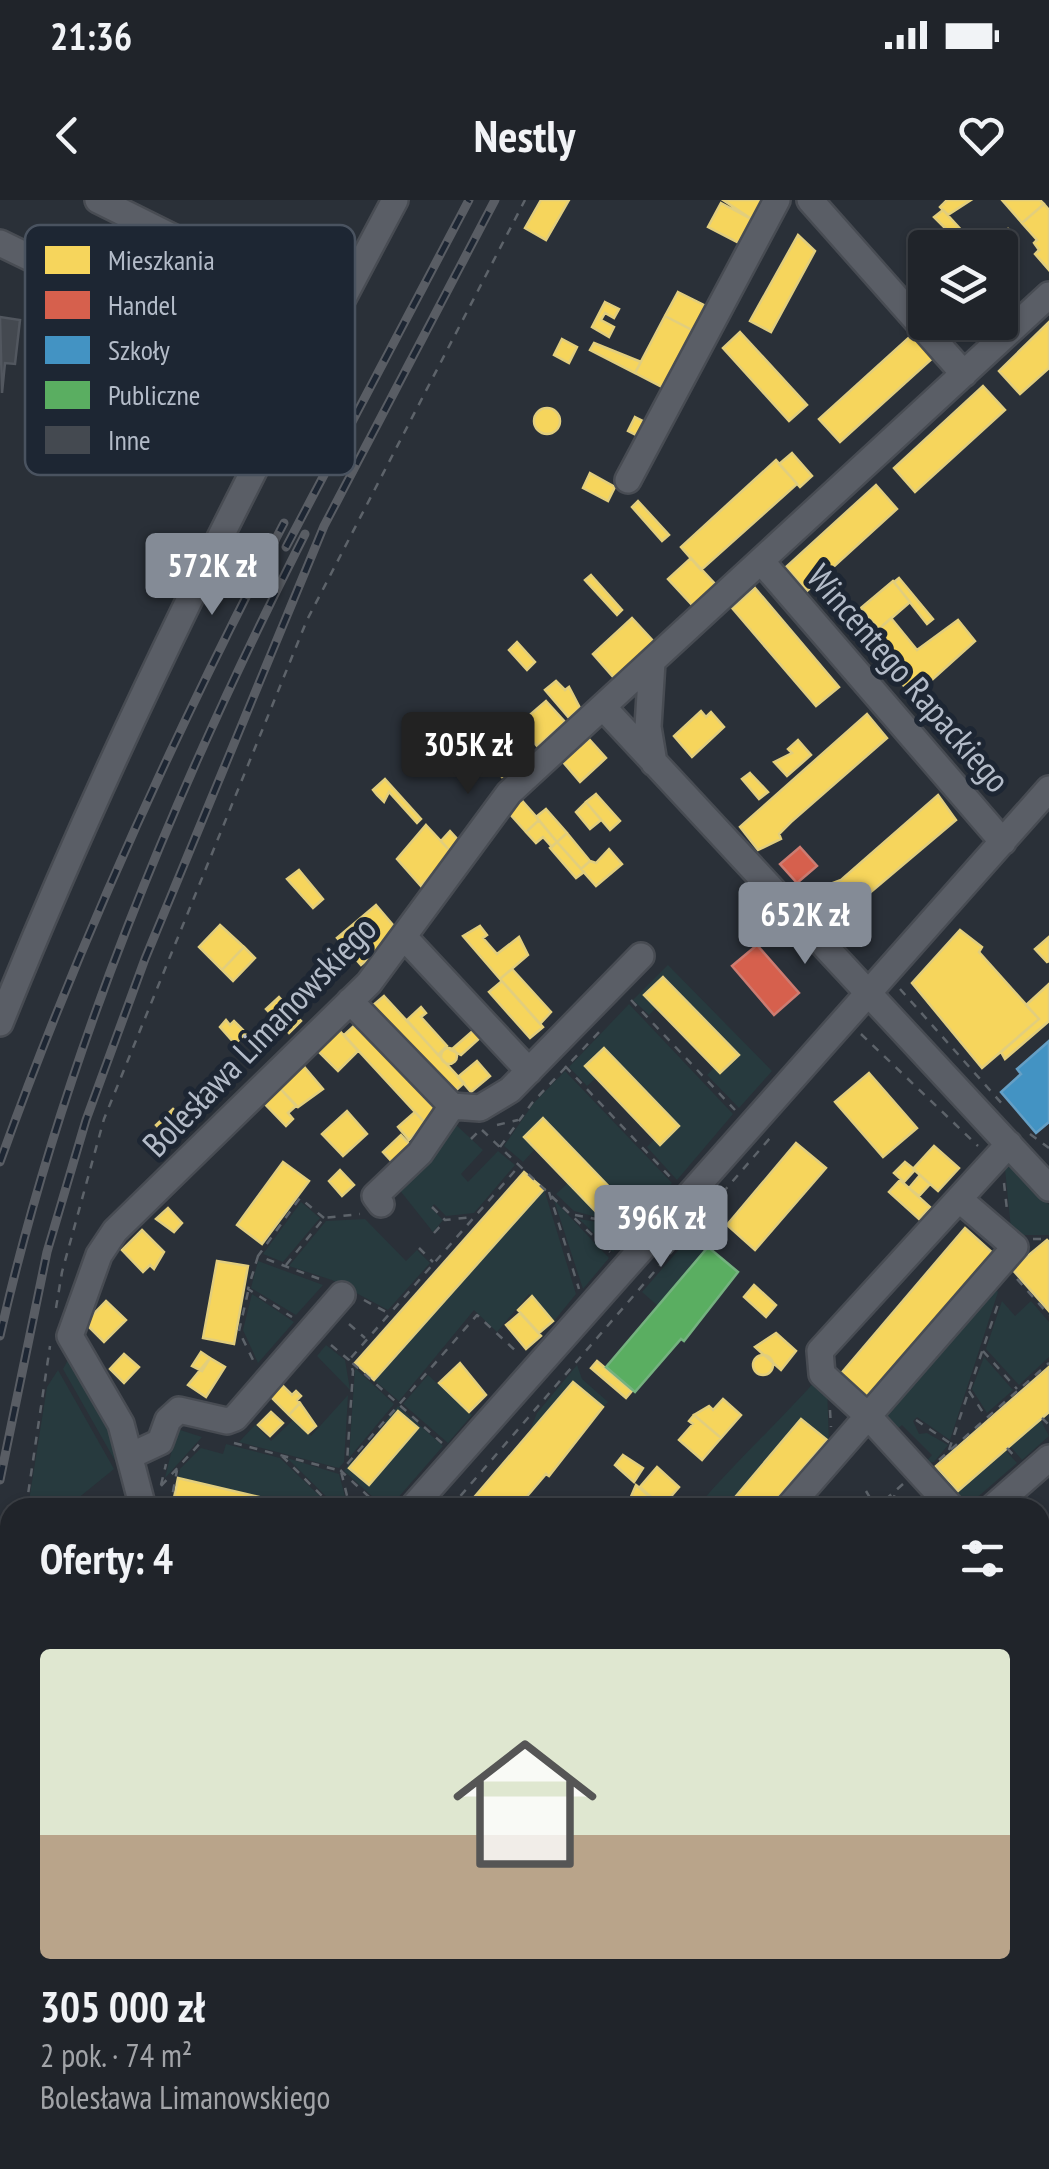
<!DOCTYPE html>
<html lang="pl">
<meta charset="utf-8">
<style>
body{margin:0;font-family:"PT Sans Narrow",sans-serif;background:#282c32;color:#f1f3f6;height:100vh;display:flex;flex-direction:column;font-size:38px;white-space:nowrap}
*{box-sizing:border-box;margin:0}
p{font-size:32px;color:#a2a4a8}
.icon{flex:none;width:55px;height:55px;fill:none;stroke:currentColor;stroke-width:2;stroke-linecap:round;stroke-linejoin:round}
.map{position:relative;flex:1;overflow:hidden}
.panel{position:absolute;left:0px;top:1298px;width:1050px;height:672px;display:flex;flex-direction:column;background:#20242a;border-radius:30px 30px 0 0;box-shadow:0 2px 8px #0004,0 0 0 2px #3d4147}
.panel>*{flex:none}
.fabs{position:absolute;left:908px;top:30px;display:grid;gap:20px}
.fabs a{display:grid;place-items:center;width:110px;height:110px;border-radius:10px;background:#20242a;box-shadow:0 2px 8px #0004,0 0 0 2px #3d4147;font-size:50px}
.price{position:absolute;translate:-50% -85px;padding:0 22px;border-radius:10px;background:#848b96;color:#fff;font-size:32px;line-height:65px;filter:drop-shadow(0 2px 5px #0008)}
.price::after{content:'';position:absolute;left:50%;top:60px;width:30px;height:22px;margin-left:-15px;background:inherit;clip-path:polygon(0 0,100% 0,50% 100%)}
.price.selected{background:#222;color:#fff}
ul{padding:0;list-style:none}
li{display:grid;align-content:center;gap:20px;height:530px;padding:0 40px}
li+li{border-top:2px solid #3d4147}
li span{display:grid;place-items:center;height:310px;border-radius:10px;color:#555}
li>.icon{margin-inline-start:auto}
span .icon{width:180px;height:180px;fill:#fffc;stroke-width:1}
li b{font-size:42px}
h2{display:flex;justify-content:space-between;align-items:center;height:120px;padding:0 40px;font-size:42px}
.status{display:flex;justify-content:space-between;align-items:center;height:70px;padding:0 50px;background:#20242a;direction:ltr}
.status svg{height:28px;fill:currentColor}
header{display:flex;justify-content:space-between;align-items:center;height:130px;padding:0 40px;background:#20242a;font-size:45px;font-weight:600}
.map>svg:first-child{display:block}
</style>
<div class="status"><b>21:36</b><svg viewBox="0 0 49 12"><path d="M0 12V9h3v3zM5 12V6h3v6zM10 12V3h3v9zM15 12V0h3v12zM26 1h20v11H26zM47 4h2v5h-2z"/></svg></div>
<header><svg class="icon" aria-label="back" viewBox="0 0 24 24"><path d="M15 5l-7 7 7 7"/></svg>Nestly<svg class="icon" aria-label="heart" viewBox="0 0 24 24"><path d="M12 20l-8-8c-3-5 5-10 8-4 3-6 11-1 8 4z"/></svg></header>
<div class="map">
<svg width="1049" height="1969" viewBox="0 0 1049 1969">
<rect width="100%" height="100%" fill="#2a3038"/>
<!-- green -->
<path fill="#273a3e" d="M668,765L772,871L739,908L707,875L714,868L720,873L738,856L663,777L644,795L656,808L649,815L633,800Z
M629,804L733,914L677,980L647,947L655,939L661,944L679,926L604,849L585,866L596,878L587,886L569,867Z
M565,871L672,983L651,1006L631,1002L604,1019L574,1011L556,994L568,983L599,1015L618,996L543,919L524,936L535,949L523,962L504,946L533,904Z
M454,923L483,950L461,974L468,982L498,951L515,965L474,1013L446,1016L434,1004L431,1008L443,1020L433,1032L398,988Z
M1013,964L1049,1005V1035H1021L1011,1029L1005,969Z
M544,989L576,1094L554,1121L529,1094L497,1132L474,1110L399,1201L374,1180Z
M554,1000L609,1058L583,1089Z
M301,1002L320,1018L283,1062L263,1054Z
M636,1007L645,1013L613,1052L579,1019L609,1024Z
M365,1019L406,1061L417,1050L430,1063L388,1110L332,1080L289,1066L326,1021Z
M688,1039L704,1052L658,1106L642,1092Z
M258,1061L323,1085L296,1115L251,1088Z
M988,1084L998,1092L950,1240L917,1217L913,1221L919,1234L927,1233L948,1245L934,1262L924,1264L932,1255L902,1225L894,1232L881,1210Z
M252,1094L294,1122L258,1163L243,1130Z
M1002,1101L1015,1116L1031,1101L1049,1122V1157L1019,1185L986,1149Z
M326,1145L345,1160L350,1190L317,1156Z
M984,1157L1013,1190L987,1213L972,1189Z
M69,1158L112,1225L122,1273L63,1169Z
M577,1165L582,1179L608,1202L603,1207L573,1183L529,1233L537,1213Z
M355,1168L394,1204L349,1258Z
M58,1170L114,1269L77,1299L75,1307H28L47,1187Z
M428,1175L472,1215L448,1243L403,1204Z
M818,1178L827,1187L829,1245L815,1262L811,1259L826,1240L801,1219L726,1307L696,1308C736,1261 778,1223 818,1178Z
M348,1195L344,1262L339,1268L239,1242L255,1225L271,1241L294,1219L311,1236Z
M398,1206L443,1246L390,1307H384L344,1271L357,1254L349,1268L369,1285L417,1229L384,1223Z
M1040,1219L1049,1236L1022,1260L1010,1246Z
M177,1229L202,1237L165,1278Z
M226,1244L280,1258L331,1307H306L178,1278L180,1269L201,1248L223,1254Z
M1005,1250L1017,1263L966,1307L932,1270L936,1266L958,1291Z
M287,1258L339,1274L348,1307H337Z
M10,1646V1842H1Z
M1040,1717L1049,1721V1797L1040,1793Z
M329,1960H466L465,1969H334Z"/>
<!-- homes -->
<path fill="#f6d55c" stroke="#e2ce7d" stroke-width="2.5" d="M541,0H569L546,40L525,28Z
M723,0H763L753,20Z
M947,0H971L948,15L940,7Z
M1002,0H1040L1044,4L1022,23Z
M721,3L753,20L741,44L708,27Z
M1044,4L1049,10V70L1035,54L1039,50L1034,43L1037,40L1022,23Z
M943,10L964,33L957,40L934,17Z
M1008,29L1015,36L1000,50L988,48Z
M984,33L993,43L988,48L969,47Z
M798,35L815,51L771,132L750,121Z
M678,92L708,107L696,132L665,116Z
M605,102L619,109L614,118L605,113L601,120L614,127L609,137L592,127Z
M665,116L696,132L666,189L635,173Z
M1049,122V168L1020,194L999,171Z
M740,132L807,205L789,221L723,148Z
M914,133L935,156L840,242L819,219Z
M562,139L577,147L569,163L554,155Z
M594,143L641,162L635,173L590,150Z
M983,186L1005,210L915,292L894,268Z
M534 221a13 13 0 1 1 26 0a13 13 0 1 1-26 0Z
M635,217L649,224L642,238L628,231Z
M792,253L812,276L800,287L779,264Z
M776,260L797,284L701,370L681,347Z
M590,273L615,287L608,301L583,288Z
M876,285L897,309L807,391L786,367Z
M638,301L669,335L662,341L632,307Z
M691,358L716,385L693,406L668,379Z
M591,375L622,410L617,415L585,380Z
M899,378L933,419L927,424L894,382Z
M893,381L910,402L879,429L861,408Z
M755,388L839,487L816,506L732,408Z
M861,408L879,429L891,418L917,450L958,420L975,441L913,497L848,419Z
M632,418L654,442L614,478L593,454Z
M517,442L535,462L527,470L509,450Z
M556,481L565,490L569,487L580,508L569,518L545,490Z
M546,501L565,522L537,546L518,525Z
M701,511L706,517L711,512L724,527L692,557L674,536Z
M867,514L887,538L791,622L779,634L781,639L758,650L740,627Z
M471,520L497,552L488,559L461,529Z
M500,530L509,541L497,552L482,534Z
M589,539L606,558L580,582L563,562Z
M798,540L811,555L787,576L774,562L792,553L788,549Z
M509,541L524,558L502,577L487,560Z
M750,573L768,592L759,599L742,579Z
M385,579L421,619L417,623L389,592L384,602L377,595L373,590Z
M596,594L620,621L610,630L586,602Z
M938,595L956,620L827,729L807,707L822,687L841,680Z
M518,596L539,620L526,632L508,612Z
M586,602L601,620L590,629L576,612Z
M546,609L567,633L557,642L536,617Z
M539,620L557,642L552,647L543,637L536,643L526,632Z
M426,625L451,652L421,686L397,659Z
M450,631L460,642L451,652L441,641Z
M567,633L590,661L581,669L557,642Z
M557,642L584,672L576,678L550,648Z
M609,649L622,664L596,686L581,669L590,661L596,663Z
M299,670L323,699L313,708L287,679Z
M376,705L399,732L361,765L337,738Z
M220,725L244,747L222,770L199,747Z
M480,726L487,735L483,738L497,754L519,737L528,755L500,779L463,736Z
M960,730L982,747L979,752L1039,819L982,868L912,783Z
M1049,737V761L1047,762L1035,749Z
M244,747L255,758L233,781L222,770Z
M512,769L551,812L540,824L500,779Z
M663,777L739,855L720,873L644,795Z
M502,781L543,827L530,838L489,792Z
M1049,784V821L1005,859L1001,852L1039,819L1026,805Z
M384,796L464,883L452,894L372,806Z
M279,797L301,821L289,833L266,809Z
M421,807L426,813L421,817L447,846L438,855L407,820Z
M226,820L230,825L234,821L246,833L235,844L220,827Z
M356,824L438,912L426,924L344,835Z
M338,829L358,851L338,871L317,850Z
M475,829L482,836L461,855L451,850Z
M441 856a8 8 0 1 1 16 0a8 8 0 1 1-16 0Z
M604,848L679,926L660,945L585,866Z
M477,861L490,876L471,892L458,877Z
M301,863L323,889L298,907L277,885Z
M869,873L917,928L883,957L835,902Z
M277,885L296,906L288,913L293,919L286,926L261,900Z
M173,909L181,917L188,910L198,920L174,944L156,925Z
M347,911L367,934L343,956L322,934Z
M415,912L426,924L409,940L398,927Z
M543,918L618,996L599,1015L524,937Z
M401,935L412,947L394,964L383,952Z
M796,943L826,968L755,1050L727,1025Z
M934,946L959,968L938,991L913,969Z
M283,962L309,981L262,1044L237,1025Z
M905,962L915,970L904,982L894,973Z
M340,970L354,985L342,996L329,981Z
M524,972L544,989L374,1180L355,1163Z
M920,975L930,984L919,996L909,988Z
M900,980L930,1007L919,1019L889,992Z
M168,1008L182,1023L174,1032L156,1019Z
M965,1028L994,1054L867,1202L838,1177Z
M142,1030L164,1052L154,1069L150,1065L143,1072L122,1050Z
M1047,1040L1049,1042V1111L1012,1069Z
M217,1061L248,1066L234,1144L203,1138Z
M754,1085L776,1105L766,1117L744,1097Z
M532,1096L553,1121L539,1133L518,1110Z
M106,1101L126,1120L104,1142L85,1123Z
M520,1113L541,1136L526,1149L506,1125Z
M776,1133L796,1151L781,1170L755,1147Z
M201,1152L210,1158L202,1171L192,1166Z
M124,1154L139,1167L124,1183L110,1169Z
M753 1165a10 10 0 1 1 20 0a10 10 0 1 1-20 0Z
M210,1158L225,1167L206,1197L188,1185Z
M597,1161L632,1191L626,1198L591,1168Z
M460,1163L486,1195L469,1212L439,1183Z
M1049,1167V1212L958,1291L936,1266Z
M277,1180L292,1195L296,1191L301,1196L297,1200L300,1203L289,1215L266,1192Z
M573,1182L603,1207L549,1276L546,1274L517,1308H478L471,1301Z
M723,1199L741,1215L721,1238L694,1215L709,1206L713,1210Z
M300,1203L316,1226L308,1233L289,1215Z
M398,1211L418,1228L369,1285L349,1268Z
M271,1212L283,1223L270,1236L258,1225Z
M694,1215L721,1238L702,1260L679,1240L693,1224L689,1221Z
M801,1219L827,1240L808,1262L769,1308H726Z
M623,1255L643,1268L634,1282L615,1265Z
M657,1267L679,1287L662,1307L640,1287Z
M178,1278L306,1308H172Z
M636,1285L662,1307L661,1308H639L630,1299Z
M1049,1324V1381L1040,1383V1330Z
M1040,1677L1049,1681V1715L1040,1711Z
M1040,1827L1049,1831V1868L1040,1864Z
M256,1960H293L298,1969H261Z
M473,1960H506V1969H472Z
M571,1960H605L604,1969H570Z
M768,1960H799L802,1961L799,1969H764Z
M890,1960H971L991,1969H910Z"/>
<!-- shops -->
<path fill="#d6604d" stroke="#cc7c72" stroke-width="2.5" d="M800,647L817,666L797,683L780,664Z
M757,745L799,793L774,815L732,766Z"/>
<!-- schools -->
<path fill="#4393c3" stroke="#659fc5" stroke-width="2.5" d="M1049,841V922L1036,933L1001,892L1021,874L1017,869Z"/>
<!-- public -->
<path fill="#5aae61" stroke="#75b280" stroke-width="2.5" d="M708,1047L738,1072L684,1141L681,1139L635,1192L606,1167Z"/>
<!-- building -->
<path fill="#444950" stroke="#52575f" stroke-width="2.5" d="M0,117L20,120L15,164L5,163L2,193Z"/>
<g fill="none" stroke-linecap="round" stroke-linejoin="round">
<!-- minor casing -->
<g stroke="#484c53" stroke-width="30">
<path id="minor" d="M98,0L333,117
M810,0L964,174
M0,43L148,115
M85,144L240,71
M628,280L777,0
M761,361L1003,642
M652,462L648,527L654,563
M603,507L1049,988
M405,738L529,871
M350,801L452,906L480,908L510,890L641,756
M0,823C113,541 252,268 395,0
M381,1004L375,996L420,953L452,906
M130,1256L160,1242L168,1220L179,1210L227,1221L235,1218L342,1095
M143,1308L121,1224L70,1136L99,1055L115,1031L369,783L509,593L1049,95
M412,1308L1049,589
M788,1308L1015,1047L959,999
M952,1308L868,1216L822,1174L820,1151L1009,944
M992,1308L1049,1258
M1040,1396L1049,1388
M0,1538L10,1540
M1040,1645L1049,1649
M1040,1807L1049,1810
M1040,1924L1049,1928
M235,1960L240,1969
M839,1960L860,1969
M107,1969L115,1960
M538,1969V1960"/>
</g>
<!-- path -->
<path stroke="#5d636a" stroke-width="2.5" stroke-dasharray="8 8" stroke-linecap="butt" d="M900,789L1004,906
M631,800L735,910
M861,834L978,946
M565,866L673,980
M497,925L518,920
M482,930L610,1052
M1030,934L1049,948
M471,939L480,930
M500,947L532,903L600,831
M1004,983L1007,1010
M549,992L579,1089
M432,1007L445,1020L473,1017
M575,1015L607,1021L631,1004L649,1008
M324,1018L300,998L258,1056L325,1081
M434,1033L443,1023
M1033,1039H1049
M419,1048L433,1062
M258,1056L248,1089L292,1117
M286,1065L324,1018L360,1014
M1017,1079L1049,1115
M248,1092L239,1131L253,1160
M364,1100L388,1113
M56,1108L62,1072L104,919L307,420L525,0
M349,1124L365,1138
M331,1145L349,1160L353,1171L347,1262
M983,1151L1017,1189
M969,1191L986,1217
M830,1210L831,1227
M1042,1218L1049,1225
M916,1220L950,1243
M234,1243L341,1271L350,1308
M442,1243L349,1160L520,965
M1007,1248L1017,1259
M949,1250L999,1101
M282,1256L334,1308
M939,1260L1049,1163
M161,1285L166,1264
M161,1286L203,1240
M866,1291L876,1308L903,1284
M893,1296L919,1308
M26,1308L50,1146
M170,1308L177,1270
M381,1308L341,1271L477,1115L519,1154
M450,1308L770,938
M1040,1320L1049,1311
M10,1408L3,1451L10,1452
M0,1461L10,1463
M0,1578L10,1581
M1040,1714L1049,1718
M1040,1871L1049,1875
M1040,1892L1049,1896
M14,1960V1969
M326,1960L331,1969
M376,1960L386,1969
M991,1960L1011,1969
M387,1969L395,1960
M426,1969L456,1960
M468,1969V1960"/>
<!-- minor -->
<use href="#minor" stroke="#5a5e66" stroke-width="25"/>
<!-- tram -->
<path stroke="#595d64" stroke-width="2.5" d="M0,1568L10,1571
M1040,1960L1049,1964"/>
<!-- rail casing -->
<g stroke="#595d64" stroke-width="9">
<path id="rail" d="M286,347L469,0
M0,962C78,744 177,528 284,323
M0,1136C63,858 176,588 305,334
M0,1280L47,1052L86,920L145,759L324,326L495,0
M0,1716L8,1623"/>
</g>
<!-- rail -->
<use href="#rail" stroke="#1d2633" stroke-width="5" stroke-dasharray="15" stroke-linecap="butt"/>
</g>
<g text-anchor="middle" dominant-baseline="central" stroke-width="10" stroke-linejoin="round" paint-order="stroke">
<!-- street labels -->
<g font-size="35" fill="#b4bcc9" stroke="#1d2633">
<text transform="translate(909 478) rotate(49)">Wincentego Rapackiego</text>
<text transform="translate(259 836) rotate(-46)">Bolesława Limanowskiego</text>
</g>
</g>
<!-- legend -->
<rect x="25" y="25" width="330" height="250" rx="15" fill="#1d2633" stroke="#4a5360" stroke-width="2.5"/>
<rect x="45" y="46" width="45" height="28" fill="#f6d55c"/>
<rect x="45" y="91" width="45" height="28" fill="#d6604d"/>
<rect x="45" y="136" width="45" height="28" fill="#4393c3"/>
<rect x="45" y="181" width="45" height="28" fill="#5aae61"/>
<rect x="45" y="226" width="45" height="28" fill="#444950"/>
<g font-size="28" fill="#b4bcc9">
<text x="108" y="70">Mieszkania</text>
<text x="108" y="115">Handel</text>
<text x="108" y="160">Szkoły</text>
<text x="108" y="205">Publiczne</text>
<text x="108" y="250">Inne</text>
</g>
</svg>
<div class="fabs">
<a><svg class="icon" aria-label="layers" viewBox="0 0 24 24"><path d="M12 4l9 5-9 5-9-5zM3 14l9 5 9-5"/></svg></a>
</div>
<b class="price" style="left:212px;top:418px">572K zł</b>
<b class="price selected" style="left:468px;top:597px">305K zł</b>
<b class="price" style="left:805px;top:767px">652K zł</b>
<b class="price" style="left:661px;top:1070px">396K zł</b>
<section class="panel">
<h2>Oferty: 4<svg class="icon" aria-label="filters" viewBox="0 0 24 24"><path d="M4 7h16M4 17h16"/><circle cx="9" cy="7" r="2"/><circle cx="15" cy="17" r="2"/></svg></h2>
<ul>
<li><span style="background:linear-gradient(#dfe7d0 60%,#b9a48a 0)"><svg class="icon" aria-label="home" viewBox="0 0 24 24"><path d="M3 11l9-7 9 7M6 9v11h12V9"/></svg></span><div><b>305 000 zł</b><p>2 pok. · 74 m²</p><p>Bolesława Limanowskiego</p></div></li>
</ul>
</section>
</div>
